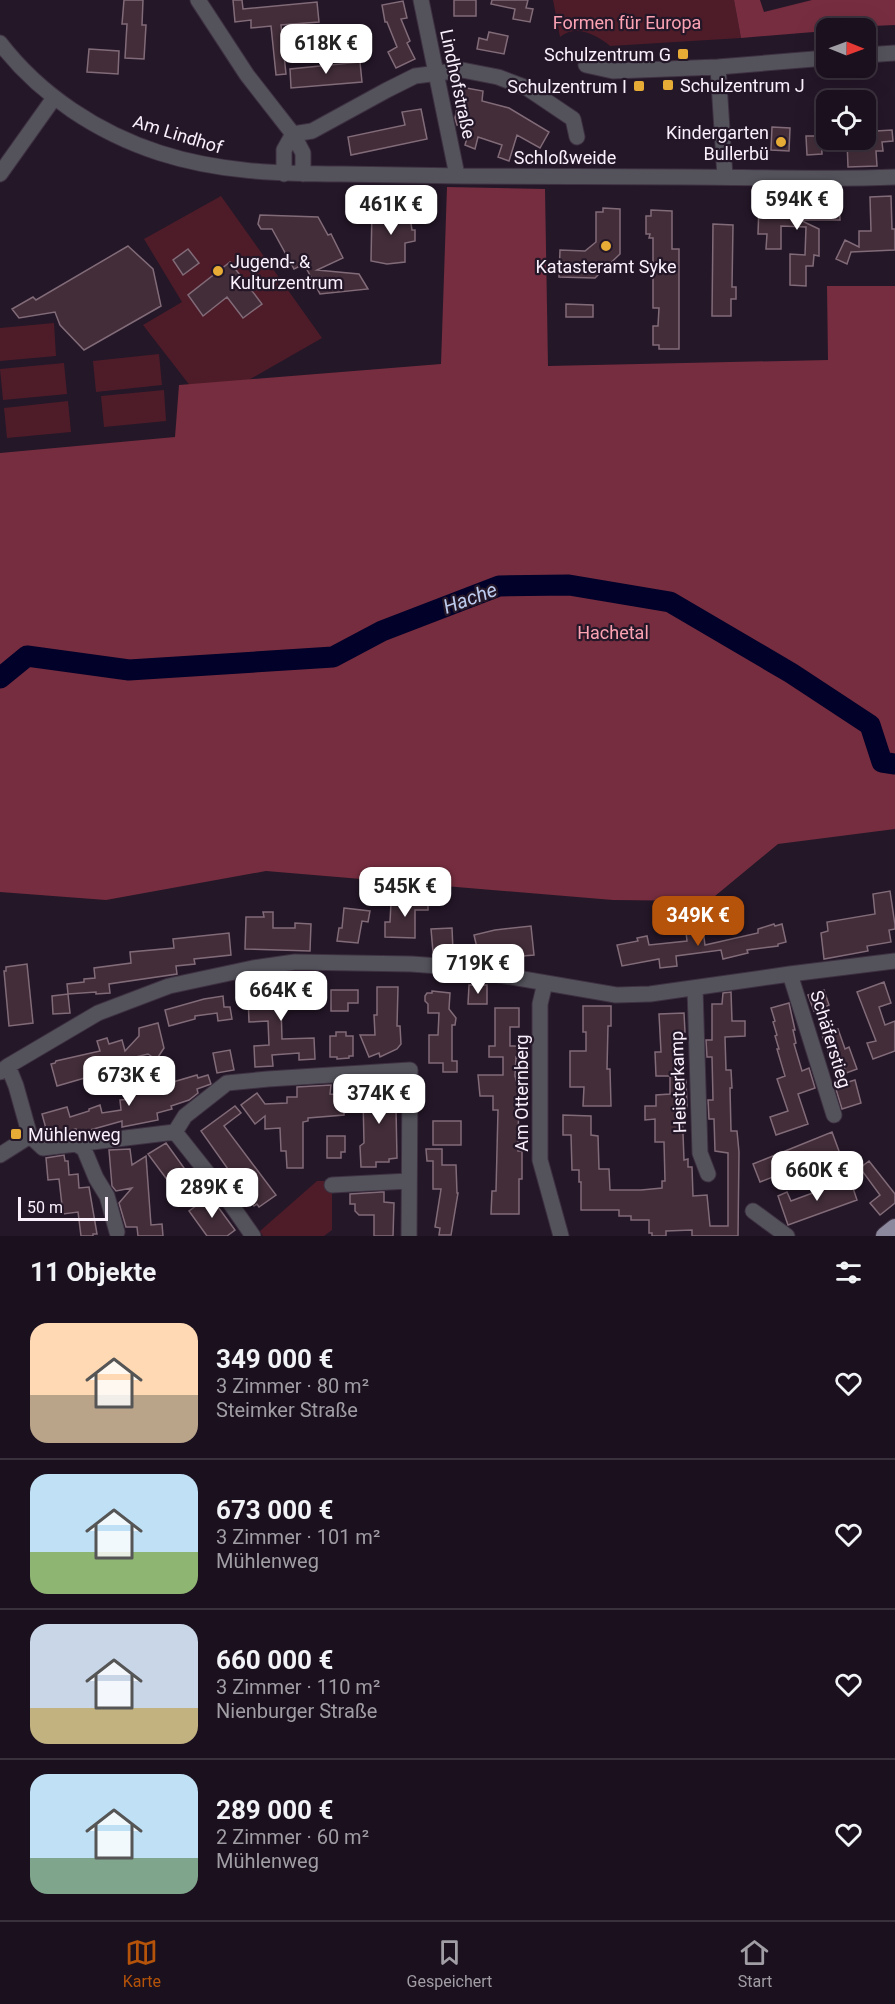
<!DOCTYPE html>
<html lang="de">
<meta charset="utf-8">
<style>
body{margin:0;font-family:Roboto,sans-serif;background:#241a27;color:#f1f3f6;height:100vh;display:flex;flex-direction:column;font-size:22px;white-space:nowrap}
*{box-sizing:border-box;margin:0}
p{font-size:20px;color:#a09da4}
.icon{flex:none;width:33px;height:33px;fill:none;stroke:currentColor;stroke-width:2;stroke-linecap:round;stroke-linejoin:round}
.map{position:relative;height:1236px;overflow:hidden}
.panel{display:flex;flex-direction:column;background:#1b111e;flex:1}
.panel>*{flex:none}
.needle{width:39px;rotate:91deg}
.controls{position:absolute;left:816px;top:18px;display:grid;gap:12px}
.controls a{display:grid;place-items:center;width:60px;height:60px;border-radius:12px;background:#1b111e;box-shadow:0 6px 24px #0002,0 0 0 2px #39313c;font-size:30px}
.scale{position:absolute;left:18px;bottom:15px;width:90px;box-sizing:border-box;padding-left:6px;border:3px solid #f9f0fc;border-top:0;font-size:16px;line-height:21px;white-space:nowrap;color:#f9f0fc;-webkit-text-stroke:4px #241728;paint-order:stroke}
.price{position:absolute;translate:-50% -51px;padding:0 14px;border-radius:12px;background:#fff;color:#222;font-size:20px;line-height:39px;filter:drop-shadow(0 2px 3px #0008)}
.price::after{content:'';position:absolute;left:50%;top:36px;width:18px;height:14px;margin-left:-9px;background:inherit;clip-path:polygon(0 0,100% 0,50% 100%)}
.price.selected{background:#b45309;color:#fff}
ul{padding:0;list-style:none}
li{display:flex;align-items:center;gap:18px;height:150px;padding:0 30px}
li+li{border-top:2px solid #39313c}
li span{display:grid;place-items:center;flex:none;width:168px;height:120px;border-radius:18px;color:#555}
li>.icon{margin-inline-start:auto}
span .icon{width:72px;height:72px;fill:#fffc;stroke-width:1}
li b{font-size:26px}
h2{display:flex;justify-content:space-between;align-items:center;height:72px;padding:0 30px;font-size:26px}
.menu{display:flex;justify-content:space-around;align-items:center;height:84px;border-top:2px solid #39313c;background:#1b111e;font-size:16px;color:#a09da4}
.menu a{display:grid;justify-items:center;gap:3px}
.menu .selected{color:#b45309}
.map>svg:first-child{display:block}
</style>
<div class="map">
<svg width="895" height="1236" viewBox="0 0 895 1236">
<rect width="100%" height="100%" fill="#241728"/>
<!-- green -->
<path fill="#4e1c28" d="M553,0H734L741,38L610,46C597,35 576,24 560,37Z
M221,196L322,338L205,405L143,325L182,302L144,239Z
M54,323L56,356L0,361V328Z
M159,354L162,385L96,392L93,361Z
M64,363L67,394L3,400L0,369Z
M164,390L166,421L104,427L101,396Z
M68,401L71,432L7,438L4,408Z
M317,1181H332V1230L324,1236H263L260,1231Z"/>
<!-- forest -->
<path fill="#762d3f" d="M734,0H760L764,12L812,0H895V25L826,28V31L741,38Z
M447,187L545,189L548,366L828,360L827,286H895V829L778,844L709,901L613,900L266,871L106,900L0,892V453L175,437L179,385L441,364Z"/>
<g fill="none" stroke-linecap="round" stroke-linejoin="round">
<!-- river -->
<path stroke="#020129" stroke-width="21" d="M0,678L27,656L129,670L333,657L382,631L499,586L569,585L670,602L791,673L870,725L882,762L895,764"/>
</g>
<!-- building -->
<path fill="#422d39" stroke="#826b78" stroke-width="1.5" d="M124,0H143L142,25H146L144,59L125,58L127,24H122Z
M233,0H242L243,9L317,2L319,22L281,25L286,74L276,75L271,26L251,28V20L235,22Z
M454,0H476V16H454Z
M492,0H528L526,8L533,9L530,22L513,19L515,9L491,4Z
M403,1L407,18L401,19L410,41L407,43L415,59L396,68L388,52L397,47L387,22H385L382,5Z
M489,32L508,36L504,54L477,49L479,38L487,40Z
M89,49L119,51L118,74L87,72Z
M360,62L362,82L291,88L290,69Z
M461,87L483,91L482,101L509,108L549,132L540,148L517,135L509,161L498,157L502,145L478,137L475,149L465,145L470,127L457,125L455,118Z
M421,109L427,139L351,155L348,137L405,125L402,112Z
M772,127L790,128L789,151L771,150Z
M892,130L893,141L882,142L883,151H876L877,166L848,167L847,140H876V131Z
M806,136H821L822,154L807,155Z
M891,196L892,229H895V250L851,252L847,264L836,259L845,240L859,247V231H871L870,197Z
M822,197H839L840,220H800L819,229V256L814,255L813,266H806V286L790,285V254L805,255L806,227L781,226V249H766L767,234H758L759,206L791,207V204L822,205Z
M603,208L620,209V254L595,278L559,277L560,250L585,251L596,242V212H603Z
M372,210H409L412,230H415V241L405,243V262L387,264L371,261Z
M651,210L672,211V249H679V349H659V345H653V326H658L659,308H653V238H649L650,234H646V216H651Z
M260,215L318,217L328,235L331,234L343,258L317,270L359,274L368,289L320,294L304,264L294,269L272,229H261L258,224Z
M713,224L733,225L732,287H736V299H731V316H712Z
M128,246L153,269L161,306L84,350L60,325L55,312L19,318L12,309L33,297L36,300Z
M188,249L199,263L183,275L173,260Z
M230,262L262,304L243,318L227,297L203,316L188,295Z
M566,304L593,305V317H566Z
M890,891L895,925V929L889,930L891,942L867,946L868,951L824,959L821,933L828,931L827,922L875,914L873,894Z
M412,895H428V910H415V938L385,937V922H390L391,903H412Z
M344,908L370,911L368,922L362,921L358,943L337,941L339,928H342Z
M263,912H273V928H295V923L311,924L310,951L245,949L246,917H264Z
M774,924L775,926L782,924L786,942L778,944V946L747,950L748,953L723,959L721,950L676,956L677,966L660,968L659,959L622,966L617,945L638,941L637,938L647,936L649,945L687,941L686,932L703,930L705,945L758,933V929Z
M531,926L534,955L511,957L509,945L478,952L474,935L495,930Z
M452,928L453,951L433,952L431,929Z
M229,933L231,955L194,959L195,964L176,966L177,974L109,984L110,993L96,994V992L68,994L67,984L84,982V979L95,978L94,968L131,963L130,952L174,948L173,939Z
M27,964L33,1023L9,1026L4,971H6V967Z
M311,980V985H316L317,998H312V1003L281,1005L282,1039L314,1038L315,1059L299,1060V1053L272,1055L273,1066L255,1067L254,1046L269,1045L268,1021L249,1022L248,994L283,992V987L288,986V981Z
M884,982L891,1003L879,1007L885,1025L895,1021V1051L873,1059L867,1043L876,1041L857,992Z
M469,985H487V1004H468Z
M377,987H398L397,1026H400L401,1044L397,1049L380,1057L379,1053L369,1057L360,1035H375L374,1015H377Z
M331,990H358V1003H348V1011H331Z
M824,990L829,1005L814,1011L808,995Z
M432,991L450,993L449,1009L456,1018L455,1025H452V1061H457V1072H443V1063H429V1035H438L439,1013H428V1004L425,1001V996L427,993H432Z
M731,992L732,1021H745V1036L725,1037L726,1070H731L732,1088H730L731,1131H737L739,1152L738,1236H692V1230L666,1231V1236H652V1233H649V1220H631V1216H619V1210H581V1182H579V1170H572L571,1135H563V1115L591,1116V1135L598,1136L599,1169H609L610,1190H641L662,1188V1181H665L664,1142H655V1119L645,1120V1106H656V1095L670,1094V1076H656L655,1052H661L659,1014L684,1013L685,1032H681L680,1080H686L687,1107H682L684,1160L688,1159V1167H692L693,1196L707,1195L710,1226H728V1153L715,1151L714,1119H709L708,1100H713L712,1057H707L706,1040H712V1004H722L723,993Z
M68,994L70,1013L53,1014L52,996Z
M223,996L224,1007H230L232,1019L218,1021L217,1013L195,1016V1019L169,1026L165,1010L204,999Z
M789,1003L795,1030H793L796,1043L794,1044L802,1071L809,1068L815,1088L798,1094L808,1124L776,1135L770,1117L788,1111L777,1079L785,1076L777,1049H779L775,1036L777,1035L773,1022L775,1021L771,1008Z
M583,1006H611V1026H608L607,1069H610L611,1106H583L584,1087H570V1051H586V1032H583Z
M495,1008H519V1027H510V1046H518V1058L516,1057L515,1076L517,1083H519L518,1151H522V1179H519V1214H491L492,1191H496L498,1110H493V1096H480L478,1075H503V1057H489V1046H495Z
M158,1023L164,1048L158,1057L154,1058L148,1054L131,1058L133,1064L57,1086L51,1064L55,1063L56,1061L100,1051L97,1041L107,1038L109,1044L122,1040L125,1051L139,1036V1028Z
M838,1029L845,1049L849,1047L857,1069L846,1073L839,1052L830,1056L822,1035Z
M336,1032H346V1036H353V1056H349V1058L337,1059V1057H330V1036H336Z
M230,1050L234,1070L217,1073L213,1053Z
M197,1075L198,1078L208,1075L211,1084L197,1089L198,1093L189,1100L171,1106L172,1109L157,1113L158,1120L122,1127V1121L83,1132H77L76,1129L48,1136L42,1114L67,1107L70,1117L89,1111V1109L100,1105L102,1113L121,1110L120,1100L133,1099V1093L152,1090L150,1081L164,1078L166,1084Z
M855,1080L861,1103L842,1109L835,1086Z
M393,1081L394,1109H396L397,1158L389,1159V1162H376V1167H361L360,1146L364,1143L363,1098H365L364,1087L373,1086V1082Z
M331,1085L330,1094L344,1095V1115L308,1118V1121L303,1122V1168H287L286,1151H281L280,1128L265,1129V1116L255,1124L241,1105L257,1093L265,1104L287,1103V1097H297V1087Z
M235,1106L241,1113L224,1126L276,1195L259,1207L257,1204L254,1206L201,1131Z
M433,1121H461V1145H433Z
M832,1132L839,1151L760,1182L753,1164Z
M327,1136H345V1152H341V1158H327Z
M166,1143L187,1172L171,1185L148,1154Z
M130,1149L132,1165L146,1156L151,1225L162,1224L163,1236H138L137,1227H126L119,1203L132,1188L116,1191L112,1186L109,1150Z
M426,1149H442V1165H456L457,1193H458L451,1235H439L440,1228L435,1227L441,1189H433V1161H427Z
M64,1155L65,1161H68L69,1175L78,1174L79,1188L89,1187L97,1234H93V1236H81L78,1212L63,1214L59,1179L48,1180L46,1158Z
M869,1161L895,1194V1203L880,1215L870,1203L880,1195L860,1168Z
M850,1179L857,1200L788,1225L778,1196L787,1192L791,1201Z
M381,1192H384V1202L394,1203L393,1236H374V1215H359L355,1211V1204H350V1194Z
M210,1196L235,1230L227,1236H207L189,1211Z"/>
<g fill="none" stroke-linecap="round" stroke-linejoin="round">
<!-- minor casing -->
<g stroke="#3e3141" stroke-width="17">
<path id="minor" d="M198,0L247,75L293,134L303,153V174
M421,0L457,175
M0,43C40,95 98,133 160,153C219,172 279,174 341,174C382,175 422,175 463,176C537,177 610,176 684,177C754,177 825,180 895,177
M866,55L895,53
M586,65L613,71L718,67L826,58
M718,67L725,177
M293,134L312,131L387,90L415,76L462,70L498,77L527,88L573,119L577,137
M0,174L54,98
M284,174V150L293,134
M790,974L834,1115
M545,983L540,1004V1160L561,1236
M695,988L700,1153L708,1174
M8,1066L16,1086L30,1136L43,1148L175,1132L221,1190L253,1236
M0,1072L8,1066L98,1013L169,986L253,968L295,962L411,964L453,967L616,995L650,994L790,974L895,961
M175,1132L185,1116L227,1083L268,1079L410,1070L409,1236
M76,1144L84,1149L96,1178L107,1196L117,1232
M0,1155L30,1136
M332,1185L409,1181
M753,1211L787,1236"/>
</g>
<!-- major casing -->
<g stroke="#3e3141" stroke-width="20">
<path id="major" d="M885,1236L895,1228"/>
</g>
<!-- minor -->
<use href="#minor" stroke="#54535c" stroke-width="15"/>
<!-- major -->
<use href="#major" stroke="#8c889d" stroke-width="18"/>
</g>
<!-- markers -->
<g fill="#e6ac36" stroke="#241728" stroke-width="2">
<rect x="677" y="48" width="12" height="12" rx="3"/>
<rect x="662" y="79" width="12" height="12" rx="3"/>
<rect x="633" y="80" width="12" height="12" rx="3"/>
<circle cx="781" cy="142" r="6"/>
<circle cx="606" cy="246" r="6"/>
<circle cx="218" cy="271" r="6"/>
<rect x="10" y="1128" width="12" height="12" rx="3"/>
</g>
<g text-anchor="middle" dominant-baseline="central" stroke-width="4.5" stroke-linejoin="round" paint-order="stroke">
<!-- park labels -->
<g font-size="18" fill="#fba2b3" stroke="#241728">
<text x="627" y="22">Formen für Europa</text>
<text x="613" y="632">Hachetal</text>
</g>
<!-- poi labels -->
<g font-size="18" fill="#f9f0fc" stroke="#241728" text-anchor="end">
<text x="671" y="54">Schulzentrum G</text>
<text x="680" y="85" text-anchor="start">Schulzentrum J</text>
<text x="627" y="86">Schulzentrum I</text>
<text x="769" y="132">Kindergarten<tspan x="769" dy="21">Bullerbü</tspan></text>
<text x="230" y="261" text-anchor="start">Jugend- &amp;<tspan x="230" dy="21">Kulturzentrum</tspan></text>
<text x="606" y="266" text-anchor="middle">Katasteramt Syke</text>
<text x="28" y="1134" text-anchor="start">Mühlenweg</text>
</g>
<!-- street labels -->
<g font-size="18" fill="#f9f0fc" stroke="#241728">
<text transform="translate(458 84) rotate(78)">Lindhofstraße</text>
<text transform="translate(178 134) rotate(17)">Am Lindhof</text>
<text x="565" y="157">Schloßweide</text>
<text transform="translate(831 1039) rotate(73)">Schäferstieg</text>
<text transform="translate(678 1082) rotate(-92)">Heisterkamp</text>
<text transform="translate(521 1093) rotate(-90)">Am Otternberg</text>
</g>
<!-- water labels -->
<g font-size="20" font-style="italic" fill="#bdcbef" stroke="#241728">
<text transform="translate(470 598) rotate(-20)">Hache</text>
</g>
</g>
</svg>
<div class="controls">
<a><svg class="needle" viewBox="-14 -14 28 28"><path d="M0-13l5 13h-10z" fill="#e53935"/><path d="M0 13l5-13h-10z" fill="#a09da4"/></svg></a>
<a><svg class="icon" aria-label="locate" viewBox="0 0 24 24"><circle cx="12" cy="12" r="6"/><path d="M12 2v4M12 18v4M2 12h4M18 12h4"/></svg></a>
</div>
<div class="scale">50 m</div>
<b class="price" style="left:326px;top:75px">618K €</b>
<b class="price" style="left:797px;top:231px">594K €</b>
<b class="price" style="left:391px;top:236px">461K €</b>
<b class="price" style="left:405px;top:918px">545K €</b>
<b class="price selected" style="left:698px;top:947px">349K €</b>
<b class="price" style="left:478px;top:995px">719K €</b>
<b class="price" style="left:281px;top:1022px">664K €</b>
<b class="price" style="left:129px;top:1107px">673K €</b>
<b class="price" style="left:379px;top:1125px">374K €</b>
<b class="price" style="left:817px;top:1202px">660K €</b>
<b class="price" style="left:212px;top:1219px">289K €</b>
</div>
<section class="panel">
<h2>11 Objekte<svg class="icon" aria-label="filters" viewBox="0 0 24 24"><path d="M4 7h16M4 17h16"/><circle cx="9" cy="7" r="2"/><circle cx="15" cy="17" r="2"/></svg></h2>
<ul>
<li><span style="background:linear-gradient(#ffd9b3 60%,#b9a48a 0)"><svg class="icon" aria-label="home" viewBox="0 0 24 24"><path d="M3 11l9-7 9 7M6 9v11h12V9"/></svg></span><div><b>349 000 €</b><p>3 Zimmer · 80 m²</p><p>Steimker Straße</p></div><svg class="icon" aria-label="heart" viewBox="0 0 24 24"><path d="M12 20l-8-8c-3-5 5-10 8-4 3-6 11-1 8 4z"/></svg></li>
<li><span style="background:linear-gradient(#bfe0f5 65%,#8fb573 0)"><svg class="icon" aria-label="home" viewBox="0 0 24 24"><path d="M3 11l9-7 9 7M6 9v11h12V9"/></svg></span><div><b>673 000 €</b><p>3 Zimmer · 101 m²</p><p>Mühlenweg</p></div><svg class="icon" aria-label="heart" viewBox="0 0 24 24"><path d="M12 20l-8-8c-3-5 5-10 8-4 3-6 11-1 8 4z"/></svg></li>
<li><span style="background:linear-gradient(#c9d6e8 70%,#c2b280 0)"><svg class="icon" aria-label="home" viewBox="0 0 24 24"><path d="M3 11l9-7 9 7M6 9v11h12V9"/></svg></span><div><b>660 000 €</b><p>3 Zimmer · 110 m²</p><p>Nienburger Straße</p></div><svg class="icon" aria-label="heart" viewBox="0 0 24 24"><path d="M12 20l-8-8c-3-5 5-10 8-4 3-6 11-1 8 4z"/></svg></li>
<li><span style="background:linear-gradient(#bfe0f5 70%,#7fa58c 0)"><svg class="icon" aria-label="home" viewBox="0 0 24 24"><path d="M3 11l9-7 9 7M6 9v11h12V9"/></svg></span><div><b>289 000 €</b><p>2 Zimmer · 60 m²</p><p>Mühlenweg</p></div><svg class="icon" aria-label="heart" viewBox="0 0 24 24"><path d="M12 20l-8-8c-3-5 5-10 8-4 3-6 11-1 8 4z"/></svg></li>
</ul>
</section>
<nav class="menu">
<a class="selected"><svg class="icon" aria-label="map" viewBox="0 0 24 24"><path d="M3 6l6-2 6 2 6-2v14l-6 2-6-2-6 2zM9 4v14M15 6v14"/></svg>Karte</a>
<a><svg class="icon" aria-label="saved" viewBox="0 0 24 24"><path d="M7 4h10v16l-5-4-5 4z"/></svg>Gespeichert</a>
<a><svg class="icon" aria-label="home" viewBox="0 0 24 24"><path d="M3 11l9-7 9 7M6 9v11h12V9"/></svg>Start</a>
</nav>
